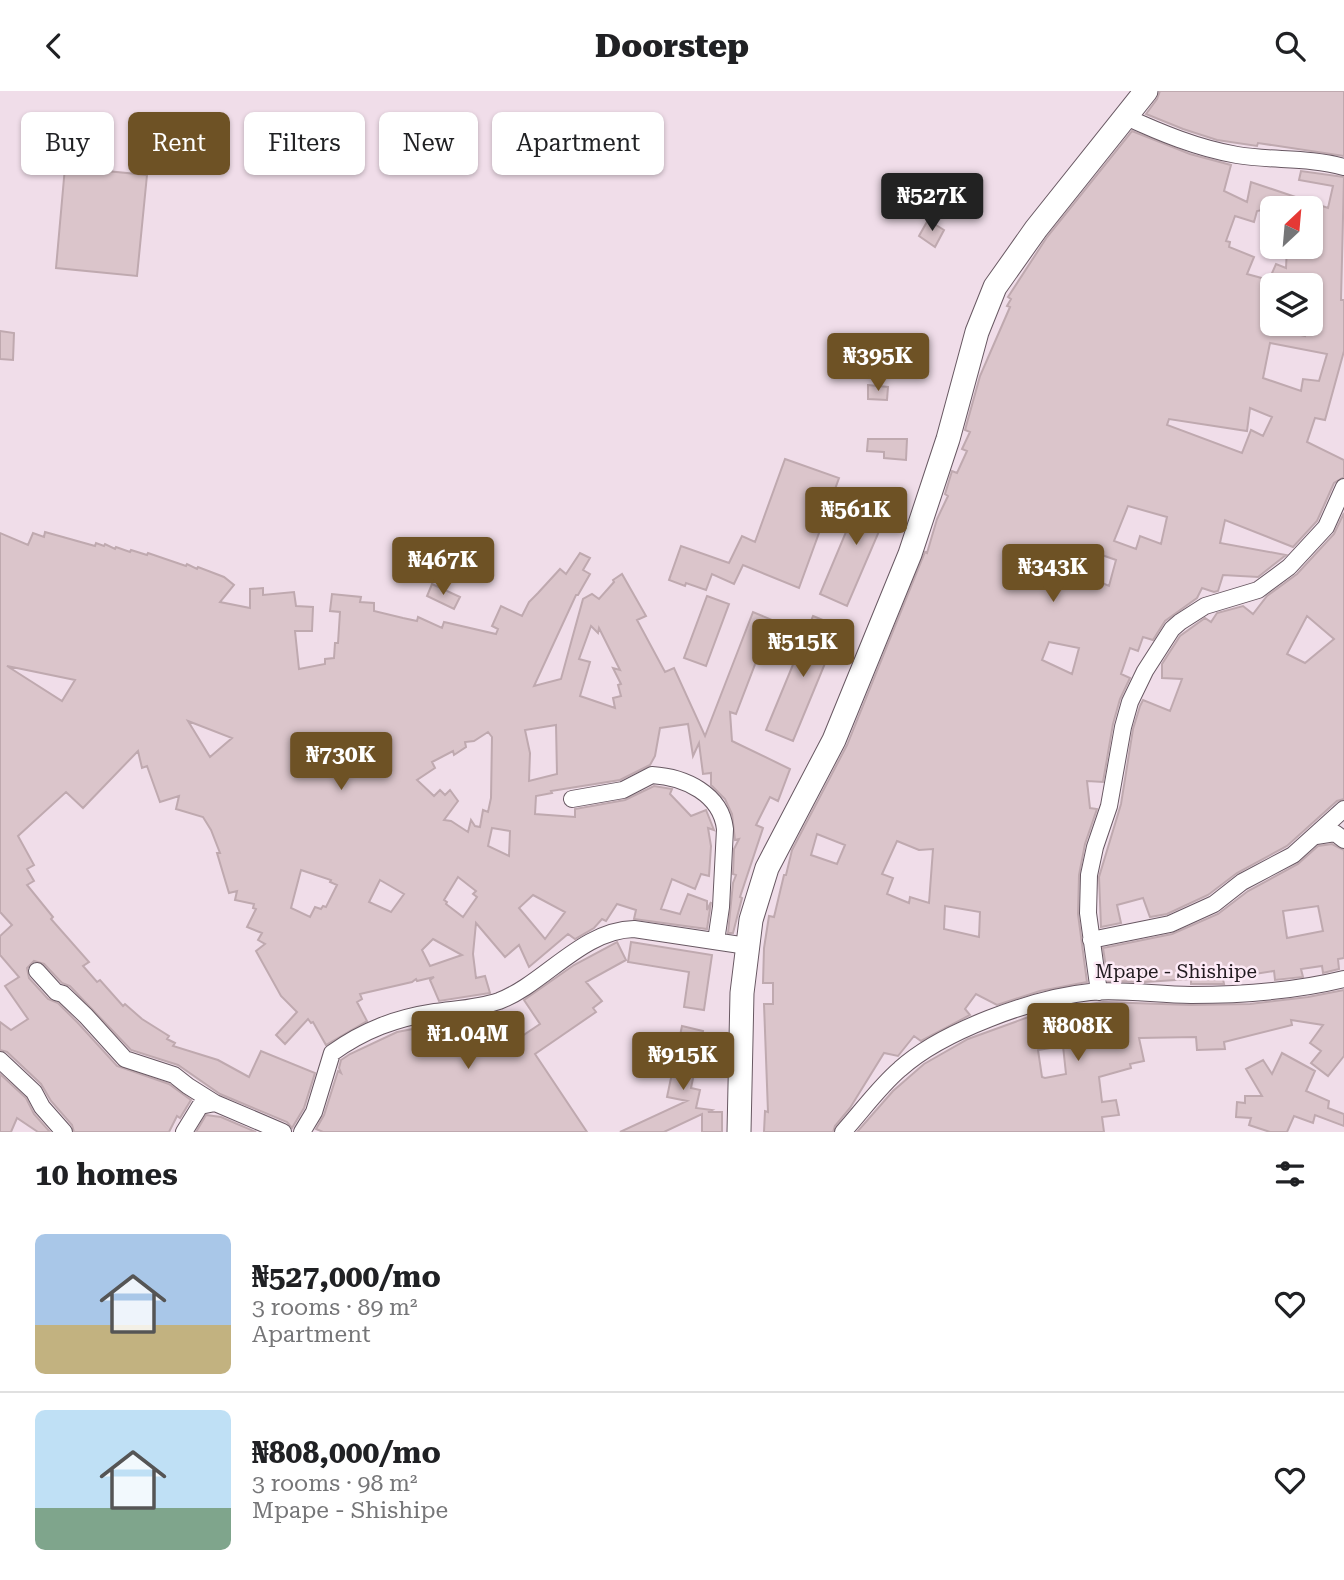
<!DOCTYPE html>
<meta charset="utf-8">
<style>
body{margin:0;font-family:"Roboto Serif",serif;background:#f6f6f6;color:#202124;height:100vh;display:flex;flex-direction:column;font-size:26px;white-space:nowrap}
*{box-sizing:border-box;margin:0}
p{font-size:23px;color:#757577}
.icon{flex:none;width:38px;height:38px;fill:none;stroke:currentColor;stroke-width:2;stroke-linecap:round;stroke-linejoin:round}
.map{position:relative;height:1041px;overflow:hidden}
.details{display:flex;flex-direction:column;background:#fff;flex:1}
.details>*{flex:none}
.hud{position:absolute;left:21px;top:21px;width:700px;height:63px;display:flex;gap:14px}
.needle{width:46px;rotate:26deg}
.fabs{position:absolute;left:1260px;top:105px;display:grid;gap:14px}
.fabs a{display:grid;place-items:center;width:63px;height:63px;border-radius:10px;background:#fff;box-shadow:0 2px 5px #0004;font-size:35px}
.price{position:absolute;translate:-50% -60px;padding:0 16px;border-radius:7px;background:#6e5225;color:#fff;font-size:23px;line-height:46px;filter:drop-shadow(0 2px 4px #0008)}
.price::after{content:'';position:absolute;left:50%;top:42px;width:21px;height:16px;margin-left:-10px;background:inherit;clip-path:polygon(0 0,100% 0,50% 100%)}
.price.selected{background:#222;color:#fff}
ul{padding:0;list-style:none}
li{display:flex;align-items:center;gap:21px;height:175px;padding:0 35px}
li+li{border-top:2px solid #e0e0e0}
li span{display:grid;place-items:center;flex:none;width:196px;height:140px;border-radius:10px;color:#555}
li>.icon{margin-inline-start:auto}
span .icon{width:84px;height:84px;fill:#fffc;stroke-width:1}
li b{font-size:30px}
h2{display:flex;justify-content:space-between;align-items:center;height:84px;padding:0 35px;font-size:30px}
.pill{padding:0 24px;border-radius:10px;background:#fff;box-shadow:0 2px 5px #0004;font-size:24px;line-height:63px}
.pill.selected{background:#6e5225;color:#fff}
header{display:flex;justify-content:space-between;align-items:center;height:91px;padding:0 35px;background:#fff;font-size:32px;font-weight:800}
.map>svg:first-child{display:block}
</style>
<header><svg class="icon" aria-label="back" viewBox="0 0 24 24"><path d="M15 5l-7 7 7 7"/></svg>Doorstep<svg class="icon" aria-label="search" viewBox="0 0 24 24"><circle cx="10" cy="10" r="6"/><path d="M15 15l6 6"/></svg></header>
<div class="map">
<svg width="1344" height="1041" viewBox="0 0 1344 1041">
<rect width="100%" height="100%" fill="#f0dde9"/>
<!-- building -->
<path fill="#dbc5cb" stroke="#bfa9af" stroke-width="2" fill-rule="evenodd" d="M1160,0H1344V65L1258,52L1257,55L1217,49L1183,38L1146,23L1157,8Z
M1132,40L1190,63L1231,74L1224,100L1247,111L1251,91L1328,117L1333,95L1299,89L1301,80L1344,86L1341,209H1344V260L1325,329L1315,327L1307,351L1344,369V386L1334,392L1317,430L1293,456L1225,429L1220,452L1286,464L1258,486L1223,484L1218,500L1214,501L1202,497L1197,507L1165,530L1153,549L1143,546L1138,560L1130,557L1121,583L1130,587L1120,608L1113,633L1103,691L1087,690L1090,717L1097,718L1085,753L1079,784L1078,823L1087,891L1040,900L997,914L976,903L965,918L970,924L921,950L914,945L898,965L884,962L850,1017L835,1035L833,1041H764L765,1020L768,1021L764,913H773V892H763L764,857L769,825L774,826L784,784H786L792,759L847,654L925,461L927,462L937,428L948,405L945,403L952,380L957,382L967,360L962,358L970,341L965,339L980,285L1010,216L1007,215L1011,208L1008,206L1047,146ZM1272,117H1311V156H1287L1286,177L1276,173L1269,189L1247,183L1254,166L1229,156L1230,151L1226,150L1235,125L1254,131L1257,120ZM1272,194H1320L1319,221L1311,220V233H1307L1305,245L1272,237ZM1270,252L1327,263L1319,290L1303,288L1301,300L1263,287ZM1250,317L1272,326L1263,345L1251,339L1242,362L1167,334L1169,328L1247,340ZM1128,415L1167,426L1161,453L1140,445L1136,458L1114,450ZM1096,462L1116,469L1109,495L1088,486ZM1049,551L1079,557L1072,583L1042,569ZM817,743L845,754L837,773L811,764ZM897,750L919,759L933,758L929,812L910,806L909,812L887,803L893,787L882,783ZM945,815L980,821L979,846L944,838Z
M65,76L147,84L137,185L56,177Z
M928,129L944,139L935,156L919,145Z
M0,240L14,242L13,269L0,268Z
M868,294L888,296L887,309L868,308Z
M868,348H907L906,369L884,367V361L867,360Z
M785,368L839,387L799,497L743,474L734,493L712,483L706,499L686,492L685,495L669,489L681,455L729,472L742,445L755,451Z
M864,398L892,410L847,515L820,503Z
M1344,422V708L1337,710L1287,755L1237,782L1208,804L1167,823L1150,826L1143,807L1117,814L1121,832L1101,836L1099,786L1121,713L1133,638L1140,615L1143,609L1170,620L1182,588L1162,587V573L1180,545L1205,527L1211,531L1217,522L1243,515L1253,523L1267,505L1297,483L1334,443ZM1307,525L1334,548L1305,572L1287,563Z
M45,441L95,455L96,452L104,455L105,453L115,458L116,456L130,461L131,459L147,464L148,462L186,475L187,473L197,478L198,476L224,486L234,494L220,511L250,517V498L263,497V504L294,501L296,515L313,516L312,540H295L299,578L325,573V568L334,567L335,552H338L340,521L330,520L332,503L361,506L360,511L374,512V520L403,527L417,530L418,526L442,537L444,531L496,543L498,538L492,535L501,515L522,525L529,511L538,502L560,478L566,483L580,462L590,467L583,479L590,483L578,504H576L534,595L561,588L583,508L592,503L599,508L614,491L613,489L622,483L646,525L637,529L665,581L674,577L705,645L753,521L772,529L736,623L730,621L732,650L790,678L778,710L770,706L756,734L763,737L740,806L742,807L733,842H728L733,792L736,784L733,783L734,758L739,748L735,749L732,723L725,708L711,694V682L703,683L699,652L693,665L688,633L660,637L655,665L650,674L620,689L551,700L552,702L536,705L535,723L575,726V718L625,709L654,695L672,698L670,703L691,725L706,719L714,739L708,737L711,755L709,785L701,783L695,798L672,788L661,818L680,823L688,803L707,810V819L711,811L707,838L634,828L636,819L617,813L606,830L602,828L594,837L575,848L568,843L529,876L519,854L505,866L476,832L473,863L476,887L485,885L490,902L439,910L430,889L434,886L417,890L416,888L412,891L360,903L362,908L357,911L367,930L326,954L313,931L311,932L308,928L285,953L276,944L297,921L281,905L256,860L265,853L258,849L262,842L247,836L256,818L253,817L254,813L235,809L237,800L229,802L217,762H220L211,739L203,726L176,718L179,705L160,711L147,675L142,677L138,660L83,717L66,701L18,745L34,774L27,778L34,790L27,794L53,826L51,828L89,871L83,875L97,891L100,889L123,915L125,913L142,928L169,945L167,948L175,952L173,955L218,969L249,986L261,960L315,982L304,1017L292,1037L287,1031L220,1003L178,974L131,959L70,895L62,892L44,873L34,870L27,877L29,887L48,908L58,912L78,932L117,975L169,993L191,1009L180,1027L177,1025L169,1041H74L72,1034L51,1010L41,993L7,961L0,959V931L11,939L28,928L5,895L19,886L0,864V845L12,834L0,821V442L28,454L33,442L44,446ZM591,535L598,542L599,537L620,579L613,577L621,593L618,594L621,605L613,607L615,617L580,605L590,571L579,568ZM7,575L75,589L62,610ZM188,630L232,647L210,666ZM556,634L557,683L529,690L530,662L525,639ZM488,641L492,646L491,707L488,721L483,719L480,736L475,735L471,729L468,741L451,730L444,729L458,710L450,699L445,704L440,699L434,705L417,689L435,677L432,671L453,660L454,664L466,656L465,651L474,650ZM492,737L510,740L509,765L488,755ZM301,779L331,789L330,791L337,794L326,816L323,815L321,818L315,816L310,826L291,817ZM458,786L476,800L473,803L477,806L463,826L446,813L447,811L444,809ZM380,789L404,803L391,821L369,811ZM533,804L565,821L545,848L519,817ZM433,848L462,864L430,875L422,859Z
M432,493L460,506L454,518L427,505Z
M707,505L729,513L706,575L684,567Z
M813,525L840,536L793,650L766,639Z
M1332,753L1344,759V867L1338,868L1339,878L1323,882L1322,875L1301,878L1303,886L1275,889L1274,880L1223,888L1224,893H1191V888L1145,891L1108,890L1103,857L1172,843L1218,823L1248,800L1298,773L1318,755ZM1318,815L1323,840L1287,847L1283,820Z
M617,851L626,869L586,891L602,910L593,917L596,921L535,963L587,1041H323L316,1038L324,1024L338,980L341,982L339,977L341,969L350,963L397,941L460,929L461,937L452,939L458,955L475,963L499,950L489,935L507,922L522,945L540,933L524,909L574,874Z
M631,851L712,864L704,919L684,916L689,881L628,871Z
M1344,899V965L1328,985L1311,972L1321,960L1310,952L1323,934L1291,929L1292,934L1224,951L1225,958L1197,959L1196,946L1139,947L1144,970L1130,973L1131,977L1099,986L1102,1011L1116,1009L1119,1024L1102,1026L1104,1041H857L893,1000L924,973L968,948L1045,920L1103,911L1191,914L1250,913L1308,906ZM1063,955L1066,983L1045,987L1042,986L1038,959Z
M682,935L703,940L691,997L700,999L696,1017L712,1019L708,1021H722V1041H702V1023L664,1041H620L687,1010L667,1006Z
M1282,962L1315,980L1306,1000L1329,1010L1328,1017L1344,1023V1035L1315,1024L1313,1032L1294,1025L1287,1041H1270L1249,1034L1251,1027L1236,1026L1237,1011L1245,1012V1005H1262L1246,978L1263,969L1272,983Z
M0,983L26,1007L34,1023L50,1041H38L17,1027L11,1041H0Z
M206,1024L221,1026L256,1041H196Z"/>
<g fill="none" stroke-linecap="round" stroke-linejoin="round">
<!-- street casing -->
<g stroke="#685862" stroke-width="18">
<path id="street" d="M1124,25C1161,42 1197,57 1237,64C1273,70 1308,66 1344,76
M572,708L623,699L652,684C685,686 721,703 725,738L721,816L716,850
M1316,745L1335,742L1344,749
M1091,849L1170,833L1214,813L1242,791L1293,764L1344,718
M37,880L56,901L63,903L86,925L125,968L174,984L188,995L215,1012
M1099,901L1088,822L1089,784L1095,756L1109,715L1123,636L1130,611L1145,580L1172,538L1180,531L1205,515L1258,499L1289,476L1326,436L1344,396
M0,969L34,1001L42,1016L64,1041
M184,1041L200,1015L215,1012L283,1041
M302,1041L314,1021L332,962C364,939 396,927 435,921C456,918 479,917 499,910C544,893 582,839 634,838L747,855
M843,1041C862,1020 879,996 900,978C942,940 1033,907 1090,901C1123,898 1158,904 1191,904C1242,904 1295,900 1344,888"/>
</g>
<!-- secondary casing -->
<g stroke="#685862" stroke-width="25">
<path id="secondary" d="M739,1041L742,902L751,829L767,777L834,649L910,463L948,348L977,241L995,196L1036,138L1146,0"/>
</g>
<!-- street -->
<use href="#street" stroke="#fff" stroke-width="16"/>
<!-- secondary -->
<use href="#secondary" stroke="#fff" stroke-width="23"/>
</g>
<g text-anchor="middle" dominant-baseline="central" stroke-width="5" stroke-linejoin="round" paint-order="stroke">
<!-- street labels -->
<g font-size="19" fill="#211a1f" stroke="#fdeaf6">
<text x="1176" y="880">Mpape - Shishipe</text>
</g>
</g>
</svg>
<div class="fabs">
<a><svg class="needle" viewBox="-14 -14 28 28"><path d="M0-13l5 13h-10z" fill="#e53935"/><path d="M0 13l5-13h-10z" fill="#757577"/></svg></a>
<a><svg class="icon" aria-label="layers" viewBox="0 0 24 24"><path d="M12 4l9 5-9 5-9-5zM3 14l9 5 9-5"/></svg></a>
</div>
<b class="price selected" style="left:932px;top:142px">₦527K</b>
<b class="price" style="left:878px;top:302px">₦395K</b>
<b class="price" style="left:856px;top:456px">₦561K</b>
<b class="price" style="left:443px;top:506px">₦467K</b>
<b class="price" style="left:1053px;top:513px">₦343K</b>
<b class="price" style="left:803px;top:588px">₦515K</b>
<b class="price" style="left:341px;top:701px">₦730K</b>
<b class="price" style="left:1078px;top:972px">₦808K</b>
<b class="price" style="left:468px;top:980px">₦1.04M</b>
<b class="price" style="left:683px;top:1001px">₦915K</b>
<div class="hud">
<a class="pill">Buy</a>
<a class="pill selected">Rent</a>
<a class="pill">Filters</a>
<a class="pill">New</a>
<a class="pill">Apartment</a>
</div>
</div>
<section class="details">
<h2>10 homes<svg class="icon" aria-label="filters" viewBox="0 0 24 24"><path d="M4 7h16M4 17h16"/><circle cx="9" cy="7" r="2"/><circle cx="15" cy="17" r="2"/></svg></h2>
<ul>
<li><span style="background:linear-gradient(#a9c7e8 65%,#c2b280 0)"><svg class="icon" aria-label="home" viewBox="0 0 24 24"><path d="M3 11l9-7 9 7M6 9v11h12V9"/></svg></span><div><b>₦527,000/mo</b><p>3 rooms · 89 m²</p><p>Apartment</p></div><svg class="icon" aria-label="heart" viewBox="0 0 24 24"><path d="M12 20l-8-8c-3-5 5-10 8-4 3-6 11-1 8 4z"/></svg></li>
<li><span style="background:linear-gradient(#bfe0f5 70%,#7fa58c 0)"><svg class="icon" aria-label="home" viewBox="0 0 24 24"><path d="M3 11l9-7 9 7M6 9v11h12V9"/></svg></span><div><b>₦808,000/mo</b><p>3 rooms · 98 m²</p><p>Mpape - Shishipe</p></div><svg class="icon" aria-label="heart" viewBox="0 0 24 24"><path d="M12 20l-8-8c-3-5 5-10 8-4 3-6 11-1 8 4z"/></svg></li>
</ul>
</section>
